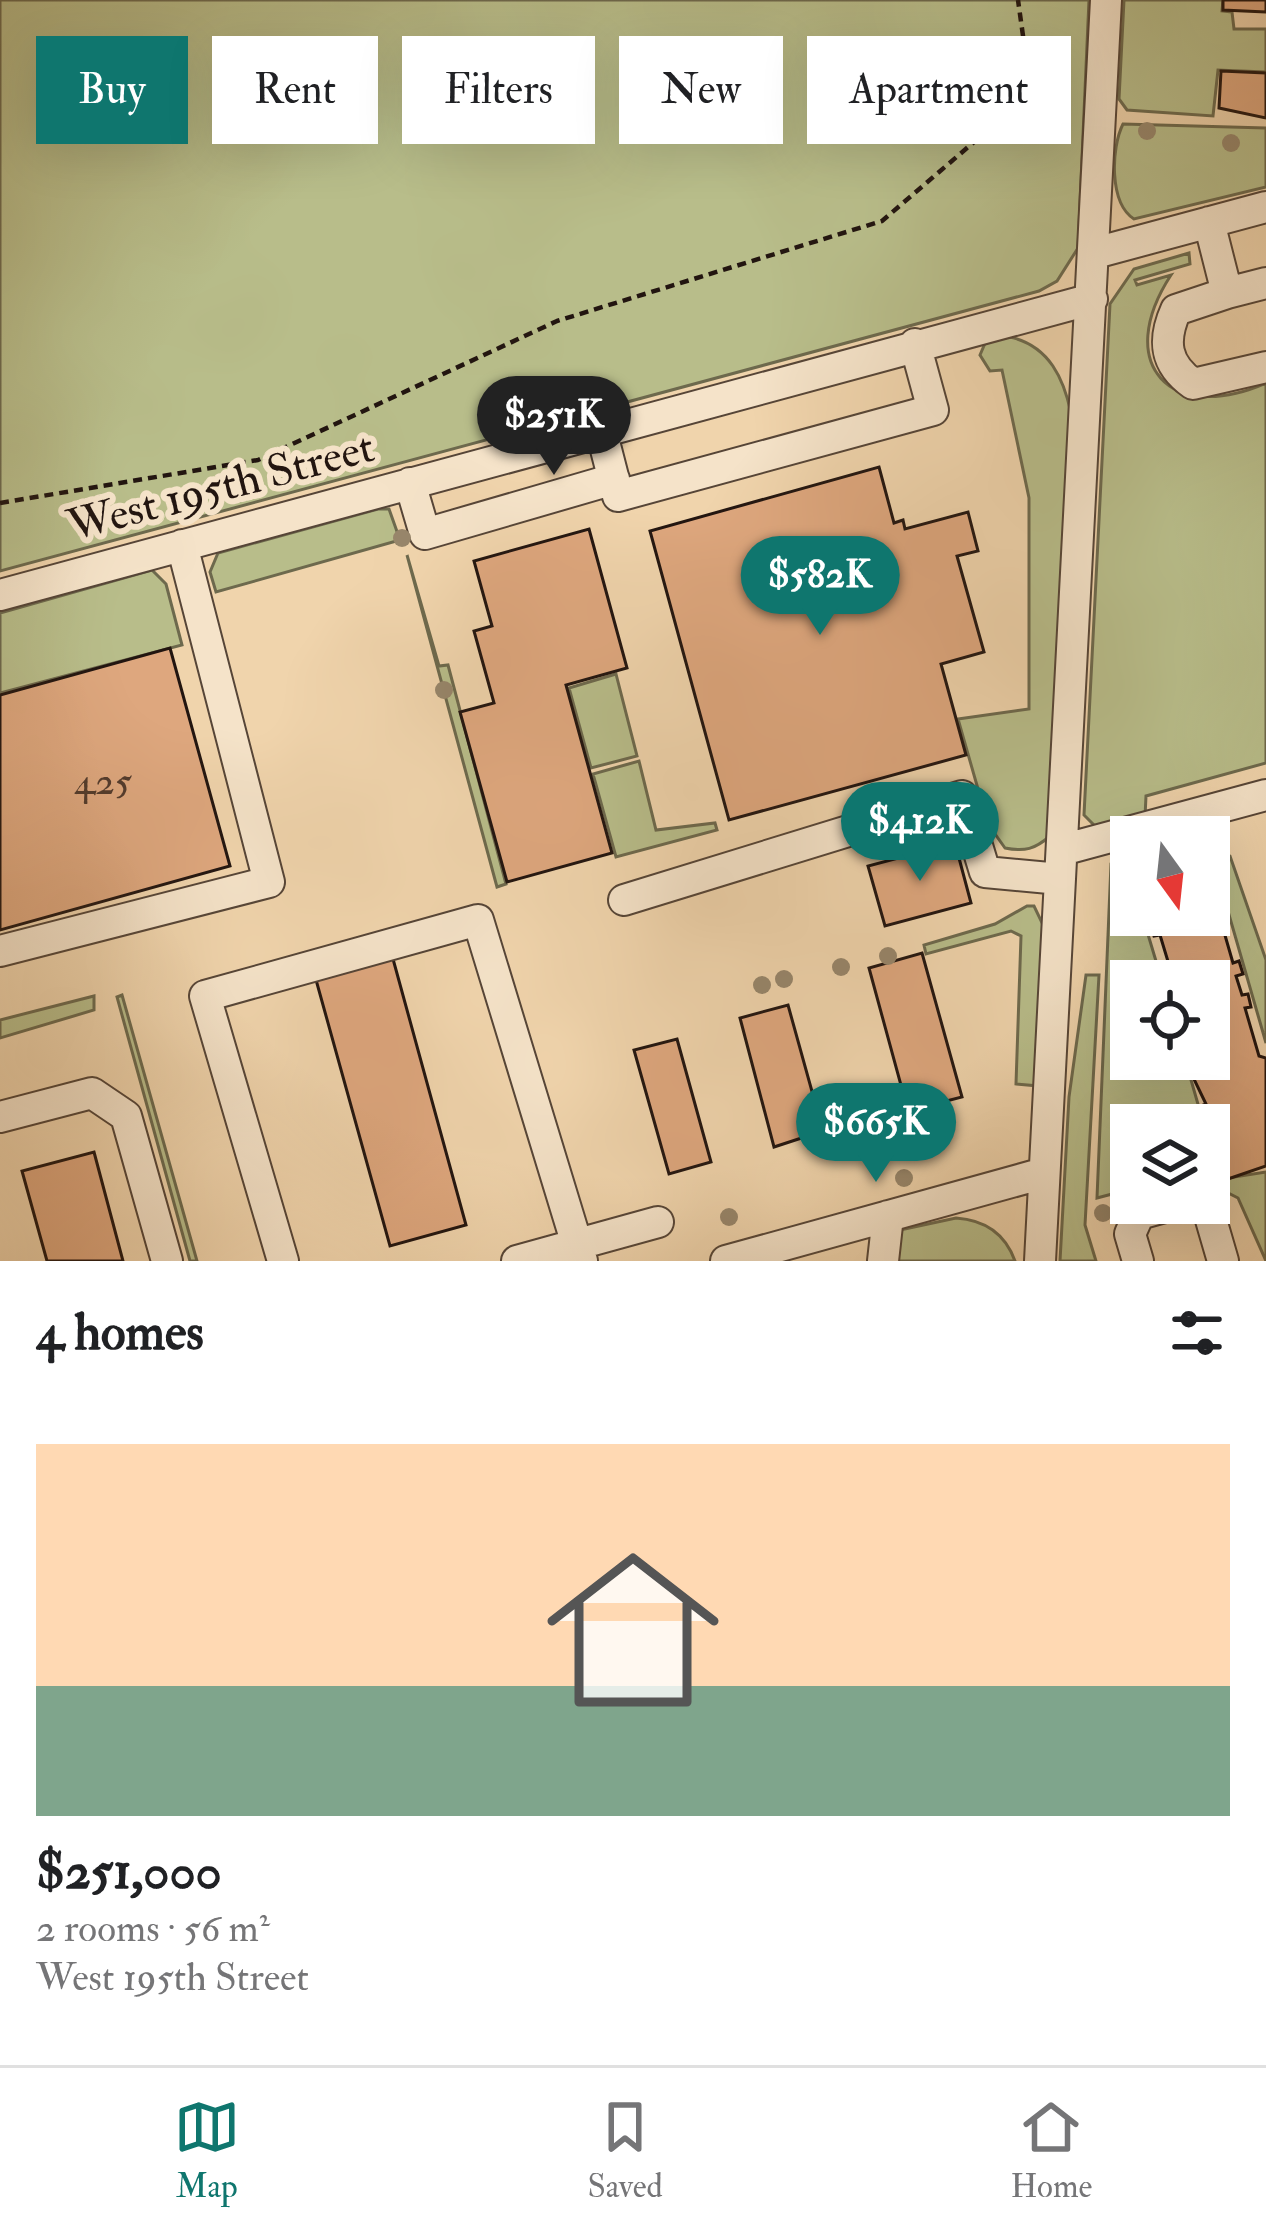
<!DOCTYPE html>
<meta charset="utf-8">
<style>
body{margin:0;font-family:"IM FELL Double Pica",serif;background:#f2f2f2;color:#202124;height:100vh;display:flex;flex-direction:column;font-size:45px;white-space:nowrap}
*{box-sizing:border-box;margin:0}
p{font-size:39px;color:#757577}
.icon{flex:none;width:66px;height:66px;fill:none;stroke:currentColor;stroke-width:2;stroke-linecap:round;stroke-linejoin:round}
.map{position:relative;height:1261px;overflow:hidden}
.details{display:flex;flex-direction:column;background:#fff;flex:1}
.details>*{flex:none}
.banner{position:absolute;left:36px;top:36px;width:1194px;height:108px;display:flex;gap:24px}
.needle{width:78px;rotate:165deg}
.controls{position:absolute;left:1110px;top:816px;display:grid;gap:24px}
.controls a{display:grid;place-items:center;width:120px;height:120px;border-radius:0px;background:#fff;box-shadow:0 12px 48px #0002;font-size:60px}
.price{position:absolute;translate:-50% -102px;padding:0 27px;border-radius:42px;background:#0f766e;color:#fff;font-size:39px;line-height:78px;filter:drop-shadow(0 3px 6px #0008)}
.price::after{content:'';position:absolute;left:50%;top:72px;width:36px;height:27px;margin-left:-18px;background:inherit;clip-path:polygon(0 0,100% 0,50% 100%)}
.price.current{background:#222;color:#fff}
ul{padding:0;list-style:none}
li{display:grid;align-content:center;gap:24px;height:636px;padding:0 36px}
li+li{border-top:3px solid #e0e0e0}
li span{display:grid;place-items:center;height:372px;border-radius:0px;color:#555}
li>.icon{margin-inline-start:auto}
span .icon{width:216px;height:216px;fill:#fffc;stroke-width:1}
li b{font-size:51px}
h2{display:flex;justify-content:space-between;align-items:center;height:144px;padding:0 36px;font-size:51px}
.chip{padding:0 42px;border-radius:0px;background:#fff;box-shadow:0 12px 48px #0002;font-size:42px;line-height:108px}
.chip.current{background:#0f766e;color:#fff}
.dock{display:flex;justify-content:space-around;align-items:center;height:168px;border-top:3px solid #e0e0e0;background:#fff;font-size:33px;color:#757577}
.dock a{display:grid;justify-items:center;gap:6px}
.dock .current{color:#0f766e}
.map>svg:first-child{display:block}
</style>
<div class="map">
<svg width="1266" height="1261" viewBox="0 0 1266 1261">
<rect width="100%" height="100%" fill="#f0d4ac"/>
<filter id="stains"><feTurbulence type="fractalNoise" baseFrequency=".00167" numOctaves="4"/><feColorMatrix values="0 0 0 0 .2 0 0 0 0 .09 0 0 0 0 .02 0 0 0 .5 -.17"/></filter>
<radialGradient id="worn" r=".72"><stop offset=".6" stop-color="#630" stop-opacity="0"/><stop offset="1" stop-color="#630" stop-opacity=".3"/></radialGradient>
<!-- green -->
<path fill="#b8bd8a" stroke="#6d694d" stroke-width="3" d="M0,0H1089L1078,248L1057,281L1039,291L0,571Z
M1124,0H1223L1222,11L1232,12L1234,29H1266V72L1218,70L1213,116L1127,110L1119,99Z
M1123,124L1266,128V187L1134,219C1109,203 1111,148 1123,124Z
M1189,253L1190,264L1135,280L1137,285L1171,275C1113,364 1170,425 1266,383V763L1146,796L1145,817L1098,829L1084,815L1110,304L1134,269Z
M1010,337C1050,346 1064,380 1071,413L1050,836C1035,849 1025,852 1005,848L988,824L958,719L1029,709V498L1002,370L990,371L980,355L986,341Z
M378,509H389L400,540L216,592L210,572L218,553Z
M407,555L439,666L448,665L506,884L497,887Z
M152,570L166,584L182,645L0,693V613Z
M616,674L637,756L591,768L569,688Z
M639,761L656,830L715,823L717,830L616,857L593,774Z
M1219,851L1230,856L1266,960V1043L1219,880L1209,882V853Z
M1131,859V915L1144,921L1162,981H1131V1059H1185L1204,1125H1131V1189L1097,1198L1111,864Z
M1027,906H1034L1046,931L1039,1086L1016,1084L1021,936L1011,931L926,954L924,945L995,924Z
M1086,975H1099L1085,1225L1096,1261H1060L1069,1097Z
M122,995L197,1261H190L117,997Z
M94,996V1010L0,1038V1020Z
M1209,1141L1221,1179L1266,1172V1261L1238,1198L1209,1183Z
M956,1218C985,1220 1005,1233 1015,1261H892L900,1230Z"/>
<!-- building -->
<path fill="#dea77e" stroke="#221510" stroke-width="3" d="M1223,0H1266V12L1223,10Z
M1221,71L1266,73V118L1219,108Z
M879,467L894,523L903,520L905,529L968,512L978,551L957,556L984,652L941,664L966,755L729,820L650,531Z
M589,529L627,668L566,685L612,853L507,882L460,712L494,703L474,631L492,626L474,561Z
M170,648L230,866L0,930V695Z
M955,843L971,903L885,926L868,866Z
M1213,882L1227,916L1220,918L1233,963L1239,961L1243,974L1236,976L1242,995L1248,994L1251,1007L1245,1008L1259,1056L1266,1058V1166L1228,1179L1224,1163L1217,1164L1214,1152L1220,1150L1211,1118L1204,1120L1201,1106L1206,1104L1191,1073L1198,1071L1195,1059H1209V981H1166L1173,978L1160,935L1154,936L1150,923L1152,915H1209Z
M390,948L466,1225L390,1246L313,969Z
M922,953L962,1097L908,1111L869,968Z
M788,1005L823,1131L774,1147L740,1018Z
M677,1039L711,1162L669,1174L634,1050Z
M94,1152L123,1261H47L22,1171Z"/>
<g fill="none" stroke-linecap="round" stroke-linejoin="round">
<!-- minor casing -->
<g stroke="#564537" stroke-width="34">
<path id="minor" d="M1209,222L1227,293L1176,310C1162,341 1165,364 1193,384L1266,367
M1095,253L1266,207
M1227,293L1266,283
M601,430L618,496L933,410L915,344
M410,483L425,534L614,479
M0,595L1092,299
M1062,850L1266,795
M624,900L962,796L985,872L1060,879
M0,951L269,882L182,545
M0,1117L92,1093L126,1116L167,1261
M1200,1203L1207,1206L1223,1261
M283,1261L205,996L478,920L582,1261
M517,1261L658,1222
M726,1261L1044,1173
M883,1261L888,1216
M1040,1261L1106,0
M1138,1261L1130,1234L1139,1214L1179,1203"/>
</g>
<!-- path -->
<path stroke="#221510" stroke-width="4.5" stroke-dasharray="9 6" stroke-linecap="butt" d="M0,503L258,460L557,321L882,221L1031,93L1018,0"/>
<!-- minor -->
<use href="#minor" stroke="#f5e3c9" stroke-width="30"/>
</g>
<!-- trees -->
<g fill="#97866b">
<circle cx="1147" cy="131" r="9"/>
<circle cx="1231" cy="143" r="9"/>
<circle cx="402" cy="538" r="9"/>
<circle cx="444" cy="690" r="9"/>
<circle cx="888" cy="956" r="9"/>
<circle cx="841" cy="967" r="9"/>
<circle cx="784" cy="979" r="9"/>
<circle cx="762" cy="985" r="9"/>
<circle cx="904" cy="1178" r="9"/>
<circle cx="1103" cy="1213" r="9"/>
<circle cx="729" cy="1217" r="9"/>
</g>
<g text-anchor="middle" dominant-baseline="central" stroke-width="12" stroke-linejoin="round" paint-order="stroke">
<!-- number labels -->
<g font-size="39" fill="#513a2c">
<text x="103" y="781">425</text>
</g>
<!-- street labels -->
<g font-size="45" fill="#221510" stroke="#f5e3c9">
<text transform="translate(221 487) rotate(-15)">West 195th Street</text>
</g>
</g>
<rect width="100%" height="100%" filter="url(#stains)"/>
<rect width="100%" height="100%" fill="url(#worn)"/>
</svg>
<div class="controls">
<a><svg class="needle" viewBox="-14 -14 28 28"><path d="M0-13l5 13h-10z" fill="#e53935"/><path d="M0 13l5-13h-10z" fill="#757577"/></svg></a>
<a><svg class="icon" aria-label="locate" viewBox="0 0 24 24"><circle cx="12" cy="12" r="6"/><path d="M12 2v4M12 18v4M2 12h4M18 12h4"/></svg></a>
<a><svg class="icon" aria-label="layers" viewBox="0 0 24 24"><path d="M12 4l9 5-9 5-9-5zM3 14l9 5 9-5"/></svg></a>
</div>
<b class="price current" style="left:554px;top:478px">$251K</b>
<b class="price" style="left:820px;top:638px">$582K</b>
<b class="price" style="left:920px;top:884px">$412K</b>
<b class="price" style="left:876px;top:1185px">$665K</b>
<div class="banner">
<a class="chip current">Buy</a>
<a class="chip">Rent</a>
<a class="chip">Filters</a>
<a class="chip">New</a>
<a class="chip">Apartment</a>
</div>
</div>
<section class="details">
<h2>4 homes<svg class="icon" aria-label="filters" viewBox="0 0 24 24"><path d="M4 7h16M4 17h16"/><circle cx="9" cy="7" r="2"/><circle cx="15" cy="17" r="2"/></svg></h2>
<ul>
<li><span style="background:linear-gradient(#ffd9b3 65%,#7fa58c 0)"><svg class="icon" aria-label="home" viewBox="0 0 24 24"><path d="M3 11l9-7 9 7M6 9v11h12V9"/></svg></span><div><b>$251,000</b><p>2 rooms · 56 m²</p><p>West 195th Street</p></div></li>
</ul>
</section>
<nav class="dock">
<a class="current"><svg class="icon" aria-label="map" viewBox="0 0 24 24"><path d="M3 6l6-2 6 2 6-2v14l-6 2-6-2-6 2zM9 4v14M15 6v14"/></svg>Map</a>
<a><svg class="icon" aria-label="saved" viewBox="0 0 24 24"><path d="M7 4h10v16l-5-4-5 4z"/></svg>Saved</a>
<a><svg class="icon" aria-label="home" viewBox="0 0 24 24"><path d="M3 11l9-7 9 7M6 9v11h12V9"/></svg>Home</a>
</nav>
